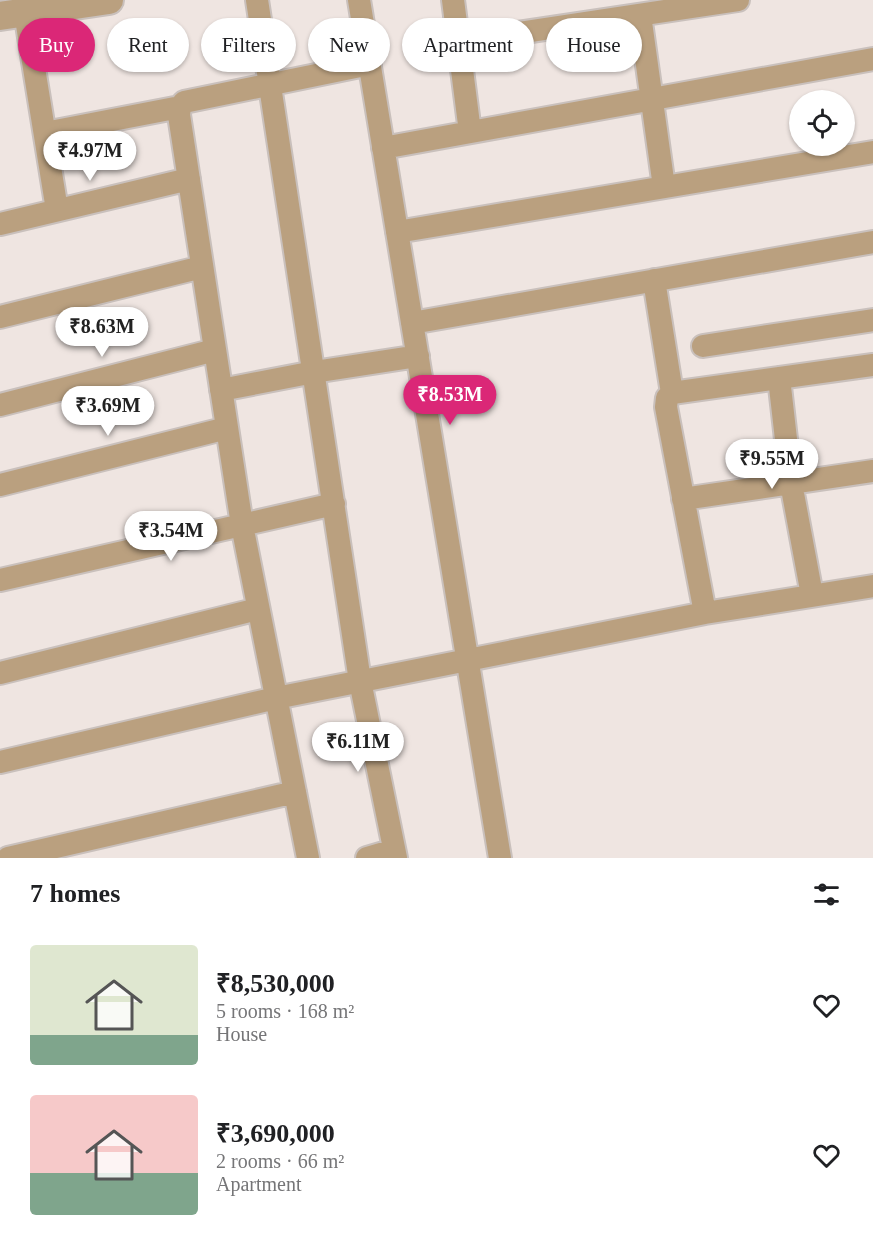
<!DOCTYPE html>
<meta charset="utf-8">
<style>
body{margin:0;font-family:"Times New Roman",serif;background:#f2f2f2;color:#202124;height:100vh;display:flex;flex-direction:column;font-size:22px;white-space:nowrap}
*{box-sizing:border-box;margin:0}
p{font-size:20px;color:#757577}
.icon{flex:none;width:33px;height:33px;fill:none;stroke:currentColor;stroke-width:2;stroke-linecap:round;stroke-linejoin:round}
.map{position:relative;height:858px;overflow:hidden}
.drawer{display:flex;flex-direction:column;background:#fff;flex:1}
.drawer>*{flex:none}
.guide{position:absolute;left:18px;top:18px;width:837px;height:54px;display:flex;gap:12px}
.controls{position:absolute;left:789px;top:90px;display:grid;gap:12px}
.controls a{display:grid;place-items:center;width:66px;height:66px;border-radius:50%;background:#fff;box-shadow:0 2px 4px #0004;font-size:30px}
.price{position:absolute;translate:-50% -51px;padding:0 14px;border-radius:21px;background:#fff;color:#222;font-size:20px;line-height:39px;filter:drop-shadow(0 2px 3px #0008)}
.price::after{content:'';position:absolute;left:50%;top:36px;width:18px;height:14px;margin-left:-9px;background:inherit;clip-path:polygon(0 0,100% 0,50% 100%)}
.price.selected{background:#db2777;color:#fff}
ul{padding:0;list-style:none}
li{display:flex;align-items:center;gap:18px;height:150px;padding:0 30px}
li span{display:grid;place-items:center;flex:none;width:168px;height:120px;border-radius:6px;color:#555}
li>.icon{margin-inline-start:auto}
span .icon{width:72px;height:72px;fill:#fffc;stroke-width:1}
li b{font-size:26px}
h2{display:flex;justify-content:space-between;align-items:center;height:72px;padding:0 30px;font-size:26px}
.chip{padding:0 21px;border-radius:27px;background:#fff;box-shadow:0 2px 4px #0004;font-size:21px;line-height:54px}
.chip.selected{background:#db2777;color:#fff}
.map>svg:first-child{display:block}
</style>
<div class="map">
<svg width="873" height="858" viewBox="0 0 873 858">
<rect width="100%" height="100%" fill="#efe5e1"/>
<g fill="none" stroke-linecap="round" stroke-linejoin="round">
<!-- minor casing -->
<g stroke="#c9c0bc" stroke-width="26">
<path id="minor" d="M23,0L57,210
M257,0L360,681L396,858
M359,0L500,858
M453,0L470,132
M640,15L664,187
M458,42L738,0
M45,133L180,107
M383,148L873,59
M0,224L189,179
M397,232L873,152
M654,280L672,393
M0,317L202,267
M412,323L873,242
M703,346L873,320
M779,378L791,483L812,595
M221,390L314,372L418,356
M0,405L215,350
M0,485L227,428
M683,499L873,471
M0,580L334,504
M705,613L666,407L667,398L672,393L873,365
M0,673L258,609
M0,762L276,698L705,613L873,586
M8,858L295,792
M308,858L242,525L179,115L180,107L184,102L370,64
M367,858L394,850"/>
</g>
<!-- tertiary casing -->
<g stroke="#c9c0bc" stroke-width="32">
<path id="tertiary" d="M0,16L109,0"/>
</g>
<!-- minor -->
<use href="#minor" stroke="#baa07f" stroke-width="22"/>
<!-- tertiary -->
<use href="#tertiary" stroke="#baa07f" stroke-width="28"/>
</g>
</svg>
<div class="controls">
<a><svg class="icon" aria-label="locate" viewBox="0 0 24 24"><circle cx="12" cy="12" r="6"/><path d="M12 2v4M12 18v4M2 12h4M18 12h4"/></svg></a>
</div>
<b class="price" style="left:90px;top:182px">₹4.97M</b>
<b class="price" style="left:102px;top:358px">₹8.63M</b>
<b class="price selected" style="left:450px;top:426px">₹8.53M</b>
<b class="price" style="left:108px;top:437px">₹3.69M</b>
<b class="price" style="left:772px;top:490px">₹9.55M</b>
<b class="price" style="left:171px;top:562px">₹3.54M</b>
<b class="price" style="left:358px;top:773px">₹6.11M</b>
<div class="guide">
<a class="chip selected">Buy</a>
<a class="chip">Rent</a>
<a class="chip">Filters</a>
<a class="chip">New</a>
<a class="chip">Apartment</a>
<a class="chip">House</a>
</div>
</div>
<section class="drawer">
<h2>7 homes<svg class="icon" aria-label="filters" viewBox="0 0 24 24"><path d="M4 7h16M4 17h16"/><circle cx="9" cy="7" r="2"/><circle cx="15" cy="17" r="2"/></svg></h2>
<ul>
<li><span style="background:linear-gradient(#dfe7d0 75%,#7fa58c 0)"><svg class="icon" aria-label="home" viewBox="0 0 24 24"><path d="M3 11l9-7 9 7M6 9v11h12V9"/></svg></span><div><b>₹8,530,000</b><p>5 rooms · 168 m²</p><p>House</p></div><svg class="icon" aria-label="heart" viewBox="0 0 24 24"><path d="M12 20l-8-8c-3-5 5-10 8-4 3-6 11-1 8 4z"/></svg></li>
<li><span style="background:linear-gradient(#f6c9c9 65%,#7fa58c 0)"><svg class="icon" aria-label="home" viewBox="0 0 24 24"><path d="M3 11l9-7 9 7M6 9v11h12V9"/></svg></span><div><b>₹3,690,000</b><p>2 rooms · 66 m²</p><p>Apartment</p></div><svg class="icon" aria-label="heart" viewBox="0 0 24 24"><path d="M12 20l-8-8c-3-5 5-10 8-4 3-6 11-1 8 4z"/></svg></li>
</ul>
</section>
